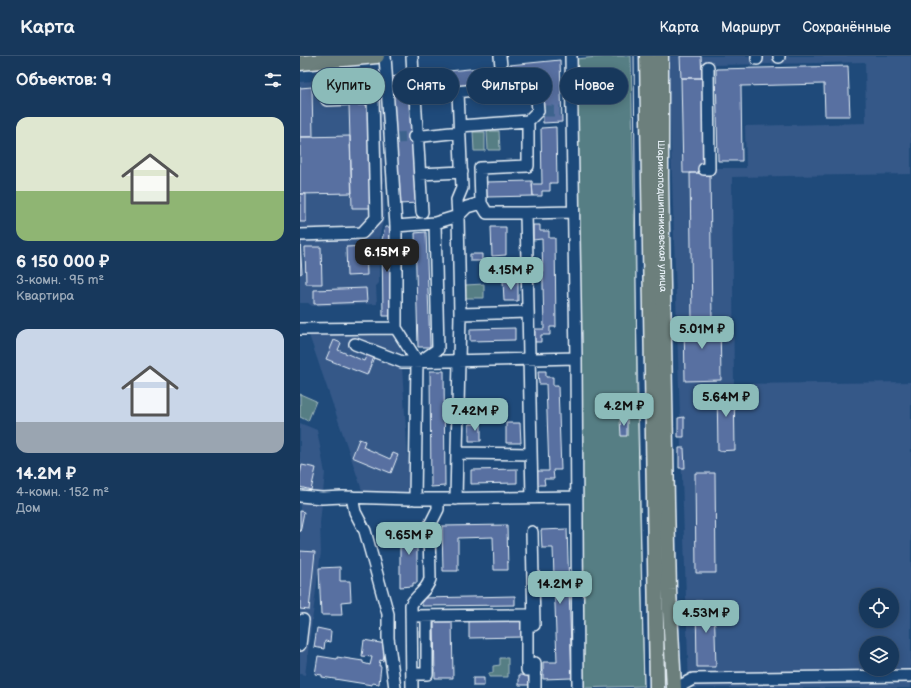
<!DOCTYPE html>
<html lang="ru">
<meta charset="utf-8">
<style>
body{margin:0;font-family:"Balsamiq Sans",sans-serif;background:#244365;color:#f1f3f6;height:100vh;display:flex;flex-direction:column;font-size:15px;white-space:nowrap}
*{box-sizing:border-box;margin:0}
p{font-size:13px;color:#9eacbb}
.icon{flex:none;width:22px;height:22px;fill:none;stroke:currentColor;stroke-width:2;stroke-linecap:round;stroke-linejoin:round}
.map{position:relative;flex:1;overflow:hidden}
.panel{display:flex;flex-direction:column;background:#17385c;width:300px}
.panel>*{flex:none}
.guide{position:absolute;left:12px;top:12px;width:380px;height:36px;display:flex;gap:8px}
.tools{position:absolute;left:559px;top:532px;display:grid;gap:8px}
.tools a{display:grid;place-items:center;width:40px;height:40px;border-radius:50%;background:#17385c;box-shadow:0 2px 10px #0003,0 0 0 1px #365272;font-size:20px}
.price{position:absolute;translate:-50% -34px;padding:0 9px;border-radius:8px;background:#8bbbb9;color:#111;font-size:13px;line-height:26px;filter:drop-shadow(0 1px 2px #0008)}
.price::after{content:'';position:absolute;left:50%;top:24px;width:12px;height:9px;margin-left:-6px;background:inherit;clip-path:polygon(0 0,100% 0,50% 100%)}
.price.current{background:#222;color:#fff}
ul{padding:0;list-style:none}
li{display:grid;align-content:center;gap:8px;height:212px;padding:0 16px}
li span{display:grid;place-items:center;height:124px;border-radius:12px;color:#555}
li>.icon{margin-inline-start:auto}
span .icon{width:72px;height:72px;fill:#fffc;stroke-width:1}
li b{font-size:17px}
h2{display:flex;justify-content:space-between;align-items:center;height:48px;padding:0 16px;font-size:17px}
.chip{padding:0 14px;border-radius:18px;background:#17385c;box-shadow:0 2px 10px #0003,0 0 0 1px #365272;font-size:14px;line-height:36px}
.chip.current{background:#8bbbb9;color:#111}
header{display:flex;align-items:center;gap:24px;box-sizing:border-box;height:56px;padding:0 20px;background:#17385c;border-bottom:1px solid #365272}
header strong{font-size:19px}
nav{display:flex;gap:22px;margin-inline-start:auto;font-size:14px}
main{display:flex;flex:1;min-height:0}
.map>svg:first-child{display:block}
</style>
<header>
<strong>Карта</strong>
<nav><a>Карта</a><a>Маршрут</a><a>Сохранённые</a></nav>
</header>
<main>
<section class="panel">
<h2>Объектов: 9<svg class="icon" aria-label="filters" viewBox="0 0 24 24"><path d="M4 7h16M4 17h16"/><circle cx="9" cy="7" r="2"/><circle cx="15" cy="17" r="2"/></svg></h2>
<ul>
<li><span style="background:linear-gradient(#dfe7d0 60%,#8fb573 0)"><svg class="icon" aria-label="home" viewBox="0 0 24 24"><path d="M3 11l9-7 9 7M6 9v11h12V9"/></svg></span><div><b>6 150 000 ₽</b><p>3-комн. · 95 m²</p><p>Квартира</p></div></li>
<li><span style="background:linear-gradient(#c9d6e8 75%,#9aa5b1 0)"><svg class="icon" aria-label="home" viewBox="0 0 24 24"><path d="M3 11l9-7 9 7M6 9v11h12V9"/></svg></span><div><b>14.2M ₽</b><p>4-комн. · 152 m²</p><p>Дом</p></div></li>
</ul>
</section>
<div class="map">
<svg width="611" height="632" viewBox="0 0 611 632">
<rect width="100%" height="100%" fill="#1f4a7a"/>
<filter id="ink" filterUnits="userSpaceOnUse"><feTurbulence type="fractalNoise" baseFrequency=".025" numOctaves="2"/><feDisplacementMap in="SourceGraphic" scale="8" xChannelSelector="R" yChannelSelector="G"/><feConvolveMatrix kernelMatrix="1 2 1 2 8 2 1 2 1" color-interpolation-filters="sRGB"/></filter>
<g filter="url(#ink)">
<!-- built -->
<path fill="#345888" fill-rule="evenodd" d="M368,0H611V118L432,121L434,328L611,326V632H389ZM565,6L566,67L445,70L446,112H415L413,9ZM566,539H592V565H566ZM566,587H592V613H566Z
M81,20L85,158L79,182V227L76,230L77,248L12,250L8,247H0V26Z
M9,279L93,280L101,295L110,437H63Z
M0,367L17,374L25,417L20,467L21,496L5,619L0,618Z"/>
<!-- green -->
<path fill="#577e84" stroke="#a0b8be" d="M310,0H331L344,630L280,632L275,3Z
M187,75H199L200,94H188Z
M173,76H185V95H174Z
M184,228V242H165V229Z
M0,338L16,345L8,365L0,361Z
M200,602H208V621H189V617H193V610L200,609Z"/>
<!-- building -->
<path fill="#5870a1" stroke="#e8f1f8" d="M380,0H401L402,22H381Z
M260,4L262,66L243,67V25L111,37L119,147L99,148L88,21Z
M548,10L550,60H525L524,28L441,30L442,105H418L416,13Z
M60,22V36L42,37L41,23Z
M381,22H402L404,117H383Z
M12,31L13,81H0V32Z
M70,48L72,152H52L49,49Z
M256,71L257,127H250V135H242V140H233L232,128H242L241,72Z
M50,80L52,137L0,138V81Z
M390,117H410L412,264L392,265Z
M232,125L233,140L187,141L186,126Z
M0,138H6V166H0Z
M233,169H240V175H249V182H255L256,271H250V279H241V286H233V273H244L242,183L233,184Z
M85,171H90L92,260H83L82,184Z
M191,171H206V199L192,200Z
M126,176L130,291H118L115,177Z
M0,185L2,217L0,218Z
M66,190L67,219L47,220L46,191Z
M5,191H21L22,228H6Z
M170,198H182V205H170Z
M203,225H218V245H204Z
M66,232L67,246L14,248V234Z
M420,264L421,324L385,325L384,265Z
M215,272V284L170,285V273Z
M34,284L41,287L38,294L64,305L67,298L74,301L67,319L26,303Z
M130,315H144L145,430L131,431Z
M238,315H246V321H253V330H258L261,414H253L254,423H244L245,429H237V415H249L246,328H239Z
M434,329L435,394L418,395L417,330Z
M384,361V381H378V362Z
M324,362H327V380H321L320,363Z
M206,367H220L221,387H206Z
M169,368H181V385H169Z
M59,383L65,385L63,391L90,403L93,397L98,399L91,417L52,401Z
M379,392H384L385,412H379Z
M2,409L16,412L11,434L0,431V419Z
M217,413V427L171,428V414Z
M395,417H415L416,517H396Z
M0,455L4,456L0,476Z
M109,468H117V527H113V530L100,531V472H109Z
M207,469L208,514H194L193,481L158,482V515H143L142,470Z
M267,473L272,622L243,623V606H257L253,492H242L241,474Z
M0,495L15,496L9,554L0,553Z
M40,511V525H50L51,545L41,546L42,559H21L19,512Z
M215,540V549L122,550V542Z
M396,545H414L416,611H397Z
M152,563L153,622H135L134,564Z
M169,563H223V581L169,582Z
M17,572L31,575L30,586L25,585L24,593L14,591Z
M64,584L86,588L83,605L80,604L79,610H81L79,628L72,627V629L22,621V619L15,618L18,600L37,603V601L63,605V607L70,609L72,601L62,600Z
M219,619H228L229,629H219Z
M173,622H184V630H173Z"/>
<g fill="none" stroke-linecap="round" stroke-linejoin="round">
<!-- minor-tunnel -->
<path stroke="#3d638d" stroke-width="11" stroke-dasharray="11 5.5" stroke-linecap="butt" d="M201,10L202,28
M113,19L114,37
M243,55H261
M94,82L114,81"/>
<!-- minor casing -->
<g stroke="#e8f1f8" stroke-width="14">
<path id="minor" d="M85,0L96,170L135,167L158,160L160,258L156,443
M112,0L113,19
M200,0L201,10
M271,0L276,302L278,632
M457,0V3
M479,0V1
M160,70L228,65
M114,81L160,76
M404,113H409L408,11
M120,118L162,116
M122,156L115,40L186,33L194,37L236,32L238,55L228,65V110L180,112L181,147
M226,157L273,156
M158,160L167,151L181,147L187,157H226L232,441
M158,160L157,144L162,132L158,36
M96,170V272L117,305L115,443L277,441
M0,179L62,177L76,162L73,42L27,44L26,30
M160,258L228,256
M0,273L96,272
M55,288L102,306L276,302
M121,305L138,293L135,167
M157,397L231,398
M0,440L22,442L43,441L110,443
M52,441L55,456L65,475L88,558V582L95,632
M232,476L234,569
M111,560L227,559V614H235
M0,589L3,564
M235,607V632
M112,618H127V560
M373,630L382,629L393,623L611,620
M112,632L111,549C117,538 127,535 130,523L129,471L138,453V443"/>
</g>
<!-- major casing -->
<g stroke="#e8f1f8" stroke-width="17">
<g id="major">
<path d="M347,0L357,632"/>
<path id="s1" d="M361,0V122L367,445L369,534L374,632"/>
<path d="M0,7L77,0"/>
</g>
</g>
<!-- minor -->
<use href="#minor" stroke="#1f4a7a" stroke-width="11"/>
<!-- major -->
<use href="#major" stroke="#6c7f7c" stroke-width="14"/>
<!-- tram -->
<path stroke="#e8f1f8" stroke-width="1" d="M334,0L337,331L344,632"/>
</g>
</g>
<g text-anchor="middle" dominant-baseline="central" stroke-width="4" stroke-linejoin="round" paint-order="stroke">
<!-- street labels -->
<g font-size="10" fill="#e8f1f8" stroke="#1f4a7a">
<text stroke="none"><textPath href="#s1" startOffset="160">Шарикоподшипниковская улица</textPath></text>
</g>
</g>
</svg>
<div class="tools">
<a><svg class="icon" aria-label="locate" viewBox="0 0 24 24"><circle cx="12" cy="12" r="6"/><path d="M12 2v4M12 18v4M2 12h4M18 12h4"/></svg></a>
<a><svg class="icon" aria-label="layers" viewBox="0 0 24 24"><path d="M12 4l9 5-9 5-9-5zM3 14l9 5 9-5"/></svg></a>
</div>
<b class="price current" style="left:87px;top:217px">6.15M ₽</b>
<b class="price" style="left:211px;top:235px">4.15M ₽</b>
<b class="price" style="left:402px;top:294px">5.01M ₽</b>
<b class="price" style="left:426px;top:362px">5.64M ₽</b>
<b class="price" style="left:324px;top:371px">4.2M ₽</b>
<b class="price" style="left:175px;top:376px">7.42M ₽</b>
<b class="price" style="left:109px;top:500px">9.65M ₽</b>
<b class="price" style="left:260px;top:549px">14.2M ₽</b>
<b class="price" style="left:406px;top:578px">4.53M ₽</b>
<div class="guide">
<a class="chip current">Купить</a>
<a class="chip">Снять</a>
<a class="chip">Фильтры</a>
<a class="chip">Новое</a>
</div>
</div>
</main>
